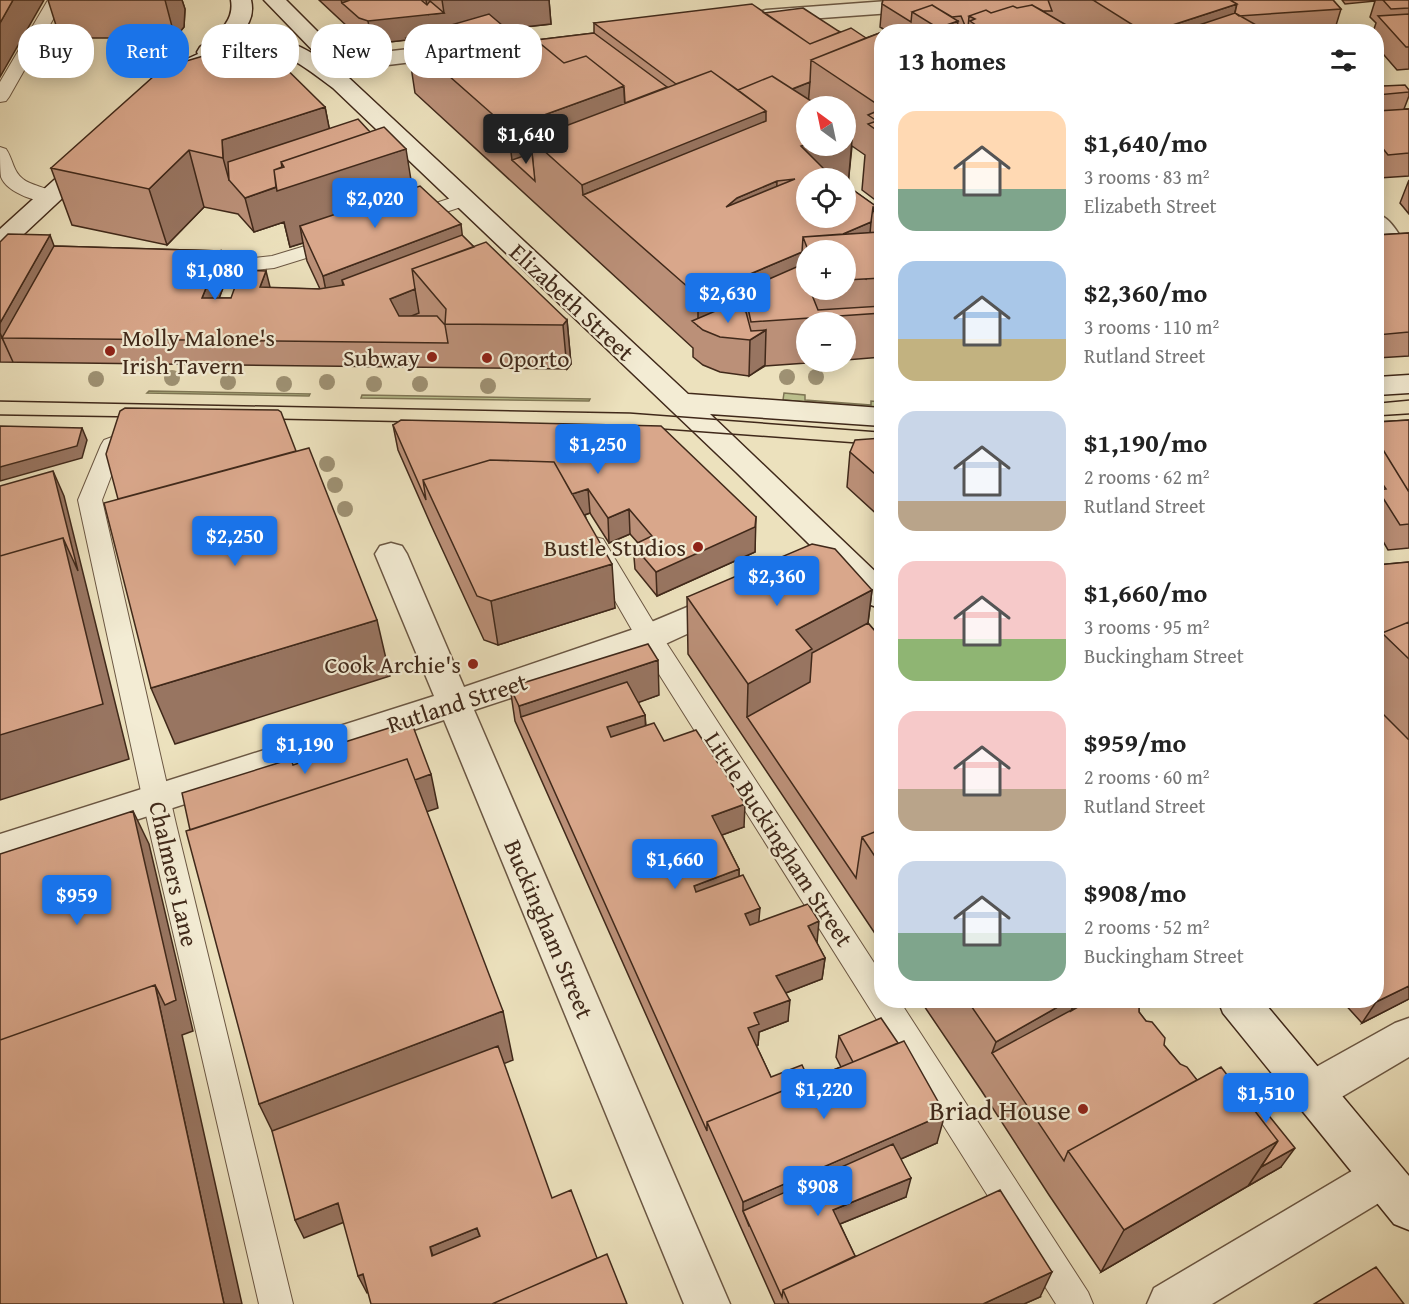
<!DOCTYPE html>
<meta charset="utf-8">
<style>
body{margin:0;font-family:"Gentium Book Plus",serif;background:#f6f6f6;color:#222;height:100vh;display:flex;flex-direction:column;font-size:22px;white-space:nowrap}
*{box-sizing:border-box;margin:0}
p{font-size:20px;color:#767676}
.icon{flex:none;width:33px;height:33px;fill:none;stroke:currentColor;stroke-width:2;stroke-linecap:round;stroke-linejoin:round}
.map{position:relative;flex:1;overflow:hidden}
.sheet{position:absolute;left:874px;top:24px;width:510px;height:984px;display:flex;flex-direction:column;background:#fff;border-radius:24px;box-shadow:0 3px 15px #0003}
.sheet>*{flex:none}
.banner{position:absolute;left:18px;top:24px;width:570px;height:54px;display:flex;gap:12px}
.needle{width:39px;rotate:327deg}
.tools{position:absolute;left:796px;top:96px;display:grid;gap:12px}
.tools a{display:grid;place-items:center;width:60px;height:60px;border-radius:50%;background:#fff;box-shadow:0 3px 15px #0003;font-size:30px}
.price{position:absolute;translate:-50% -51px;padding:0 14px;border-radius:6px;background:#1a73e8;color:#fff;font-size:20px;line-height:39px;filter:drop-shadow(0 2px 3px #0008)}
.price::after{content:'';position:absolute;left:50%;top:36px;width:18px;height:14px;margin-left:-9px;background:inherit;clip-path:polygon(0 0,100% 0,50% 100%)}
.price.selected{background:#222;color:#fff}
ul{padding:0;list-style:none}
li{display:flex;align-items:center;gap:18px;height:150px;padding:0 24px}
li span{display:grid;place-items:center;flex:none;width:168px;height:120px;border-radius:18px;color:#555}
li>.icon{margin-inline-start:auto}
span .icon{width:72px;height:72px;fill:#fffc;stroke-width:1}
li b{font-size:26px}
h2{display:flex;justify-content:space-between;align-items:center;height:72px;padding:0 24px;font-size:26px}
.tag{padding:0 21px;border-radius:24px;background:#fff;box-shadow:0 3px 15px #0003;font-size:21px;line-height:54px}
.tag.selected{background:#1a73e8;color:#fff}
.map>svg:first-child{display:block}
</style>
<div class="map">
<svg width="1409" height="1304" viewBox="0 0 1409 1304">
<rect width="100%" height="100%" fill="#ece1bd"/>
<filter id="stains"><feTurbulence type="fractalNoise" baseFrequency=".00333" numOctaves="4"/><feColorMatrix values="0 0 0 0 .2 0 0 0 0 .09 0 0 0 0 .02 0 0 0 .5 -.17"/></filter>
<radialGradient id="worn" r=".72"><stop offset=".6" stop-color="#630" stop-opacity="0"/><stop offset="1" stop-color="#630" stop-opacity=".3"/></radialGradient>
<!-- green -->
<path fill="#bcc18e" stroke="#7e7554" stroke-width="1.5" d="M149,391L310,394L309,396L147,393Z
M784,393L805,395V400L871,405V401L882,402V408L783,400Z
M362,395L590,399L589,401L361,398Z"/>
<g fill="none" stroke-linecap="round" stroke-linejoin="round">
<!-- lane casing -->
<g stroke="#6b5743" stroke-width="2">
<path id="lane" d="M48,0H64L9,97L6,101L0,102V82Z
M0,147L6,149C13,159 13,172 23,179C33,187 51,187 58,197L56,201C41,205 7,193 1,177C0,169 0,156 0,147Z
M463,194L470,196L473,200L470,204L410,224L403,222L400,218L403,214Z
M338,236L345,238L348,242L345,246L274,268L244,271L192,270L185,268L182,264L185,260L192,258L244,259L272,256Z
M112,437L120,440L123,445L102,500L176,824L293,1304H259L148,824L78,500L101,445L104,440Z
M595,537L603,539L658,630L882,975V1000H899L1088,1292L1093,1304H1056L640,644L583,545L587,539Z"/>
</g>
<!-- street casing -->
<g stroke="#6b5743" stroke-width="3">
<path id="street" d="M901,0H999L996,4L989,6L766,22L759,20L755,16L759,12L766,10Z
M453,44L461,46L464,51L461,56L339,71L331,69L328,64L331,59L339,57Z
M1377,214C1390,218 1395,229 1403,240L1399,245L1390,248L1381,245L1377,240Z
M391,543L402,546L407,554L464,687L637,628L728,590L739,594L744,602L739,610L661,646L587,673L474,710L730,1304H684L444,720L0,864V834L434,696L375,554L380,546Z
M1409,1018V1057L1328,1105L1313,1110L1298,1105L1292,1091L1298,1077L1395,1023Z
M1382,1156L1397,1162L1403,1177L1397,1192L1212,1304H1147L1154,1288L1367,1162Z"/>
</g>
<!-- secondary casing -->
<g stroke="#40291a" stroke-width="3">
<path id="secondary" d="M231,0H251C255,17 247,28 235,40C268,32 294,41 321,59L264,0H286L348,62L345,67L335,68L349,78L688,394L882,408V426L710,414L882,578V609L871,605L736,472L333,88C295,60 270,37 223,59C211,65 200,72 187,69L184,64L187,59L198,54L197,52L200,47C216,34 235,23 231,0Z
M93,150L101,152L105,157L101,162L9,248L0,251V229L85,152Z
M1409,375V393L1377,395V377Z
M1218,1000H1262L1409,1176V1230L1394,1224L1223,1013Z"/>
</g>
<!-- lane -->
<use href="#lane" fill="#f3ecd4" fill-rule="evenodd"/>
<!-- street -->
<use href="#street" fill="#f3ecd4" fill-rule="evenodd"/>
<!-- secondary -->
<use href="#secondary" fill="#f3ecd4" fill-rule="evenodd"/>
<!-- tram -->
<path stroke="#40291a" stroke-width="1.5" d="M0,401L630,413L882,432
M1377,403L1409,400
M0,415L133,417
M1377,416L1409,414
M268,419L415,422
M649,428L882,445"/>
</g>
<!-- trees -->
<g fill="#9e9173">
<circle cx="787" cy="377" r="8"/>
<circle cx="816" cy="377" r="8"/>
<circle cx="172" cy="378" r="8"/>
<circle cx="96" cy="379" r="8"/>
<circle cx="228" cy="382" r="8"/>
<circle cx="327" cy="382" r="8"/>
<circle cx="284" cy="384" r="8"/>
<circle cx="374" cy="384" r="8"/>
<circle cx="420" cy="384" r="8"/>
<circle cx="488" cy="386" r="8"/>
<circle cx="327" cy="464" r="8"/>
<circle cx="335" cy="485" r="8"/>
<circle cx="345" cy="509" r="8"/>
</g>
<!-- wall -->
<path fill="#bb9078" stroke="#40291a" stroke-width="1.5" fill-rule="evenodd" d="M48,0H182L185,9L184,27L175,38H60Z
M319,0H549L551,24L506,29L509,31L536,40L594,33V23L764,13L866,38L882,32V205L862,190L865,155L852,146L848,185H846L877,207H882V357L846,360V322H807V362H821L765,366L749,376L720,372L703,365L693,357V348L415,93L407,40L372,44L363,41ZM807,106H846V146ZM807,250H846V290H807Z
M883,0H1333L1341,9L1334,32H882L885,30L880,27L882,4Z
M1342,0H1409V69L1397,70L1377,47V32H1373L1376,23L1370,17L1375,1L1345,4Z
M1377,79L1383,86L1409,90V96L1404,109H1409V176L1379,178L1377,176Z
M325,107L329,128L413,188L474,247L567,320L571,364L567,369L0,362V242L54,246L221,251L228,275L219,298H231L270,288L320,289L307,261L303,243L290,247L284,222L254,232L238,214L204,207L167,245L72,225L51,168Z
M1409,180V214L1400,203Z
M1409,233V356L1377,358V235Z
M1409,420V548L1388,550L1377,531V422Z
M393,425L755,542V552L657,596L635,569L633,545L638,543L630,534L609,543L590,513L585,515L615,608L498,645L484,640L431,525L398,450Z
M882,438V519L847,487L850,452Z
M1409,562V999L1362,1023L1341,1000H1377V565Z
M872,590L868,623L882,639V944L688,654L687,597Z
M510,687L659,695L638,702L645,715L646,726L664,741L744,827L722,835L739,869V876L759,922L817,943L825,958L822,979L786,993L788,1021L759,1032L758,1045H756L771,1077L809,1080L841,1067L836,1057L839,1036L937,1143L901,1159L906,1197L840,1224L855,1256L1040,1297L1024,1304H775L515,721Z
M920,1000H1148L1139,1005V1012L1164,1045L1180,1064L1197,1080L1281,1167L1101,1272L1049,1195L981,1090Z"/>
<!-- shaded-wall -->
<path fill="#987561" stroke="#40291a" stroke-width="1.5" d="M13,0H44L0,77V23Z
M165,0H182L185,9L184,27L175,38Z
M341,0H409L428,14L426,0H430L432,14L444,13L442,0H549L551,24L408,40L406,38L407,40L372,44L368,21L342,3Z
M1237,4L1230,32H1151Z
M958,21L957,32H937L938,28Z
M810,82L808,106L583,195L582,185L748,107Z
M624,86L626,141L531,139L534,176L512,160L508,128Z
M325,107L336,162L284,167L281,162L229,180L223,158L222,140Z
M853,129L848,185H846V178H807L801,146L807,144V146H846V131Z
M406,149L415,205L300,226L303,243L290,247L284,222L254,232L245,198L286,184Z
M189,150L204,207L167,245L149,189Z
M777,181L775,238L726,207L737,198Z
M871,222L866,279L808,249Z
M461,224L465,259L412,269L344,285L342,280L347,305L330,311L323,276Z
M50,235L63,270L2,338L13,362L0,333V323Z
M221,251L228,275L210,322L202,298Z
M802,252L799,309L744,290L742,334L698,326V296Z
M266,271L272,295L260,287Z
M415,289L419,313L394,323L390,299Z
M567,320L571,364L567,369L563,325Z
M766,330L765,365L749,376L750,340Z
M82,428L87,440L82,458L0,481V467Z
M53,471L64,496L129,759L0,800V735L63,538Z
M588,489L590,513L567,521L565,496Z
M629,509L630,534L609,543L608,518Z
M756,517L755,552L657,596L656,572Z
M612,564L615,608L498,645L491,601Z
M872,590L865,647L808,705L747,717L748,684L796,630Z
M377,620L390,676L175,744L151,688Z
M658,660L659,695L629,706L521,717L519,706Z
M645,715L646,738L609,751L607,727Z
M431,774L438,808L210,884L196,852Z
M745,804L744,827L711,839L712,816Z
M133,811L149,844L193,1031L182,1035L242,1304H224L155,985Z
M739,869V892L694,909V886Z
M760,908L758,931L744,936L745,914Z
M819,921L817,943L808,926Z
M825,958L822,979L775,997L776,976Z
M1409,986V999L1362,1023L1376,1002Z
M790,1000L788,1021L759,1032L758,1045L747,1048L748,1028L754,1013Z
M1070,1000H1148L1058,1047L992,1053L996,1042Z
M503,1011L513,1060L282,1151L259,1104Z
M945,1114L937,1143L749,1226L743,1211V1202Z
M1278,1141L1248,1186L1101,1272L1124,1230Z
M1295,1148L1281,1167L1248,1186L1261,1167Z
M911,1178L906,1197L830,1228L833,1210Z
M338,1203L347,1221L304,1238L295,1220Z
M477,1228L483,1246L439,1274L430,1247Z
M1052,1272L1040,1297L1024,1304H983Z
M363,1274L371,1292L367,1293L358,1276Z"/>
<!-- building -->
<path fill="#d9a78b" stroke="#40291a" stroke-width="1.5" fill-rule="evenodd" d="M0,0H13L0,23Z
M350,0H421L427,5L430,1L444,13L368,21L359,18L342,3Z
M883,0H1048L1052,11H1043L1032,5L1017,8L1013,6L991,13L986,10L969,16L968,28H966L961,16L952,17L932,5L912,12L911,22L882,4Z
M1093,0H1230L1237,4L1151,32H1144Z
M1230,0H1333L1341,9L1239,16L1235,13L1237,4Z
M1383,0H1409V8L1391,9Z
M752,4L810,44L851,28L866,38L811,60L810,82L792,89L772,76L738,90L711,71L676,84L594,23Z
M932,5L958,21L938,28L912,12Z
M1032,5L1073,29L1066,32H986L970,21L975,19L969,16L986,10L991,13L1013,6L1017,8Z
M803,8L840,32L810,44L764,13Z
M1235,13L1258,26L1264,32H1178Z
M489,14L509,31L521,28L564,63L586,56L624,86L508,128L406,38Z
M1409,14V47H1406L1378,16Z
M882,32V101L880,102V106L811,60Z
M594,33L667,87L625,103L624,86L586,56L564,63L536,40Z
M257,40L325,107L222,140L223,158L189,150L149,189L51,168L163,68Z
M711,71L766,111L582,185L531,139Z
M772,76L819,106H807V144L801,146L823,168L837,178H807V218H846V185L877,207H873L871,222L843,234L803,237L802,252L698,296L583,195L766,121V111L738,90ZM795,179L726,207L737,198L777,181Z
M1377,79L1383,86L1405,85L1409,90V92L1377,95Z
M882,109V134L868,124L877,121L868,115Z
M1409,109V153L1388,155L1377,141V111Z
M358,119L370,132L281,162L282,167L274,170L276,187L245,198L229,180L228,162Z
M846,124L853,129L846,131Z
M384,127L406,149L277,191L274,170L284,167L281,162Z
M532,153L535,181L512,160Z
M420,186L461,224L323,276L300,226Z
M873,207H882V278L846,280V250H808L803,237L879,232Z
M1409,233V332L1377,335V235Z
M8,234L50,235L0,323V242Z
M462,235L474,247L412,269L415,289L390,299L399,316H437L445,325L448,343L2,338L54,246L221,251L202,298H231L241,270L266,271L260,287L319,289L344,285L342,280Z
M486,242L567,320L563,325L445,324L446,309L412,269Z
M801,265L807,280V290H810L818,310L882,306V313L751,322L744,290Z
M727,306L738,307L746,312L751,331L766,330L750,340L720,337L703,330L692,321Z
M125,408L278,410L281,412L296,451L118,499L106,454L120,411Z
M401,420L661,426L756,517L755,527L656,572L633,545L652,536L629,509L608,518L588,489L572,494L554,462L490,460L423,480L426,500L393,425Z
M1409,420V492L1377,440V422Z
M0,426L82,428L77,446L0,467Z
M882,438V480L850,452L855,440Z
M1377,440L1409,492V524L1400,525L1378,490L1386,489L1377,476Z
M309,448L377,620L151,688L104,503Z
M490,460L554,462L612,564L491,601L477,596L423,480Z
M53,471L78,571L63,538L0,556V486Z
M63,538L103,704L0,735V556Z
M812,544L835,549L872,590L796,630L812,649L748,684L687,597Z
M1409,562V622L1382,633L1377,642V565Z
M1409,622V659L1382,633Z
M868,623L882,639V829L862,837L856,878L747,717L810,682L812,653Z
M648,644L658,660L519,706L510,687Z
M627,682L645,715L607,727L611,737L654,723L664,741L696,730L745,804L712,816L739,869L694,886L696,892L743,875L760,908L745,914L750,925L808,904L819,921L808,926L825,958L776,976L790,1000L754,1013L759,1024L748,1028L771,1077L802,1065L809,1080L707,1122V1131L521,717Z
M1377,708L1409,740V986L1376,1002L1374,1000H1377Z
M411,721L431,774L415,780L407,759L190,830L182,793L291,759L293,765L308,760L307,754Z
M407,759L503,1011L259,1104L186,831Z
M133,811L176,1000L165,1005L155,985L0,1040V854Z
M882,829V867L862,837Z
M155,985L224,1304H0V1040Z
M967,1000H1070L996,1042Z
M1075,1000H1090L1071,1011Z
M1090,1000H1135L1139,1006V1012L1146,1021L1152,1022L1165,1038L1164,1045L1180,1064L1187,1067L1197,1080L1068,1151L1064,1161L992,1053Z
M881,1018L898,1043L853,1062L839,1036Z
M904,1041L945,1114L743,1202L707,1122Z
M498,1046L552,1198L571,1190L597,1258L492,1304H371L363,1274L358,1276L338,1203L295,1220L272,1131ZM477,1228L480,1236L432,1256L430,1247Z
M1221,1067L1278,1141L1124,1230L1068,1151Z
M1237,1076L1295,1148L1261,1167L1278,1141L1231,1080Z
M893,1144L911,1178L833,1210L855,1256L783,1290L782,1297L743,1211Z
M1000,1190L1052,1272L983,1304H789L783,1290Z
M607,1254L627,1304H492Z
M1376,1267L1404,1304H1314Z"/>
<!-- markers -->
<g fill="#8f2418" stroke="#f3ecd4" stroke-width="2">
<circle cx="110" cy="351" r="6"/>
<circle cx="432" cy="357" r="6"/>
<circle cx="487" cy="358" r="6"/>
<circle cx="698" cy="547" r="6"/>
<circle cx="473" cy="664" r="6"/>
<circle cx="1083" cy="1109" r="6"/>
</g>
<g text-anchor="middle" dominant-baseline="central" stroke-width="4.5" stroke-linejoin="round" paint-order="stroke">
<!-- street labels -->
<g font-size="24" fill="#40291a" stroke="#f3ecd4">
<text transform="translate(572 302) rotate(43)">Elizabeth Street</text>
<text transform="translate(457 703) rotate(-18)">Rutland Street</text>
<text transform="translate(779 839) rotate(57)">Little Buckingham Street</text>
<text transform="translate(174 874) rotate(77)">Chalmers Lane</text>
<text transform="translate(549 929) rotate(67)">Buckingham Street</text>
</g>
<!-- poi labels -->
<g font-size="24" fill="#40291a" stroke="#f3ecd4" text-anchor="end">
<text x="122" y="337" text-anchor="start">Molly Malone's<tspan x="122" dy="28">Irish Tavern</tspan></text>
<text x="420" y="357">Subway</text>
<text x="499" y="358" text-anchor="start">Oporto</text>
<text x="686" y="547">Bustle Studios</text>
<text x="461" y="664">Cook Archie's</text>
</g>
<!-- near-poi labels -->
<g font-size="28" fill="#40291a" stroke="#f3ecd4" text-anchor="end">
<text x="1071" y="1109">Briad House</text>
</g>
</g>
<rect width="100%" height="100%" filter="url(#stains)"/>
<rect width="100%" height="100%" fill="url(#worn)"/>
</svg>
<div class="tools">
<a><svg class="needle" viewBox="-14 -14 28 28"><path d="M0-13l5 13h-10z" fill="#e53935"/><path d="M0 13l5-13h-10z" fill="#767676"/></svg></a>
<a><svg class="icon" aria-label="locate" viewBox="0 0 24 24"><circle cx="12" cy="12" r="6"/><path d="M12 2v4M12 18v4M2 12h4M18 12h4"/></svg></a>
<a>+</a>
<a>−</a>
</div>
<b class="price selected" style="left:526px;top:165px">$1,640</b>
<b class="price" style="left:375px;top:229px">$2,020</b>
<b class="price" style="left:215px;top:301px">$1,080</b>
<b class="price" style="left:728px;top:324px">$2,630</b>
<b class="price" style="left:598px;top:475px">$1,250</b>
<b class="price" style="left:235px;top:567px">$2,250</b>
<b class="price" style="left:777px;top:607px">$2,360</b>
<b class="price" style="left:305px;top:775px">$1,190</b>
<b class="price" style="left:675px;top:890px">$1,660</b>
<b class="price" style="left:77px;top:926px">$959</b>
<b class="price" style="left:824px;top:1120px">$1,220</b>
<b class="price" style="left:1266px;top:1124px">$1,510</b>
<b class="price" style="left:818px;top:1217px">$908</b>
<div class="banner">
<a class="tag">Buy</a>
<a class="tag selected">Rent</a>
<a class="tag">Filters</a>
<a class="tag">New</a>
<a class="tag">Apartment</a>
</div>
<section class="sheet">
<h2>13 homes<svg class="icon" aria-label="filters" viewBox="0 0 24 24"><path d="M4 7h16M4 17h16"/><circle cx="9" cy="7" r="2"/><circle cx="15" cy="17" r="2"/></svg></h2>
<ul>
<li><span style="background:linear-gradient(#ffd9b3 65%,#7fa58c 0)"><svg class="icon" aria-label="home" viewBox="0 0 24 24"><path d="M3 11l9-7 9 7M6 9v11h12V9"/></svg></span><div><b>$1,640/mo</b><p>3 rooms · 83 m²</p><p>Elizabeth Street</p></div></li>
<li><span style="background:linear-gradient(#a9c7e8 65%,#c2b280 0)"><svg class="icon" aria-label="home" viewBox="0 0 24 24"><path d="M3 11l9-7 9 7M6 9v11h12V9"/></svg></span><div><b>$2,360/mo</b><p>3 rooms · 110 m²</p><p>Rutland Street</p></div></li>
<li><span style="background:linear-gradient(#c9d6e8 75%,#b9a48a 0)"><svg class="icon" aria-label="home" viewBox="0 0 24 24"><path d="M3 11l9-7 9 7M6 9v11h12V9"/></svg></span><div><b>$1,190/mo</b><p>2 rooms · 62 m²</p><p>Rutland Street</p></div></li>
<li><span style="background:linear-gradient(#f6c9c9 65%,#8fb573 0)"><svg class="icon" aria-label="home" viewBox="0 0 24 24"><path d="M3 11l9-7 9 7M6 9v11h12V9"/></svg></span><div><b>$1,660/mo</b><p>3 rooms · 95 m²</p><p>Buckingham Street</p></div></li>
<li><span style="background:linear-gradient(#f6c9c9 65%,#b9a48a 0)"><svg class="icon" aria-label="home" viewBox="0 0 24 24"><path d="M3 11l9-7 9 7M6 9v11h12V9"/></svg></span><div><b>$959/mo</b><p>2 rooms · 60 m²</p><p>Rutland Street</p></div></li>
<li><span style="background:linear-gradient(#c9d6e8 60%,#7fa58c 0)"><svg class="icon" aria-label="home" viewBox="0 0 24 24"><path d="M3 11l9-7 9 7M6 9v11h12V9"/></svg></span><div><b>$908/mo</b><p>2 rooms · 52 m²</p><p>Buckingham Street</p></div></li>
</ul>
</section>
</div>
